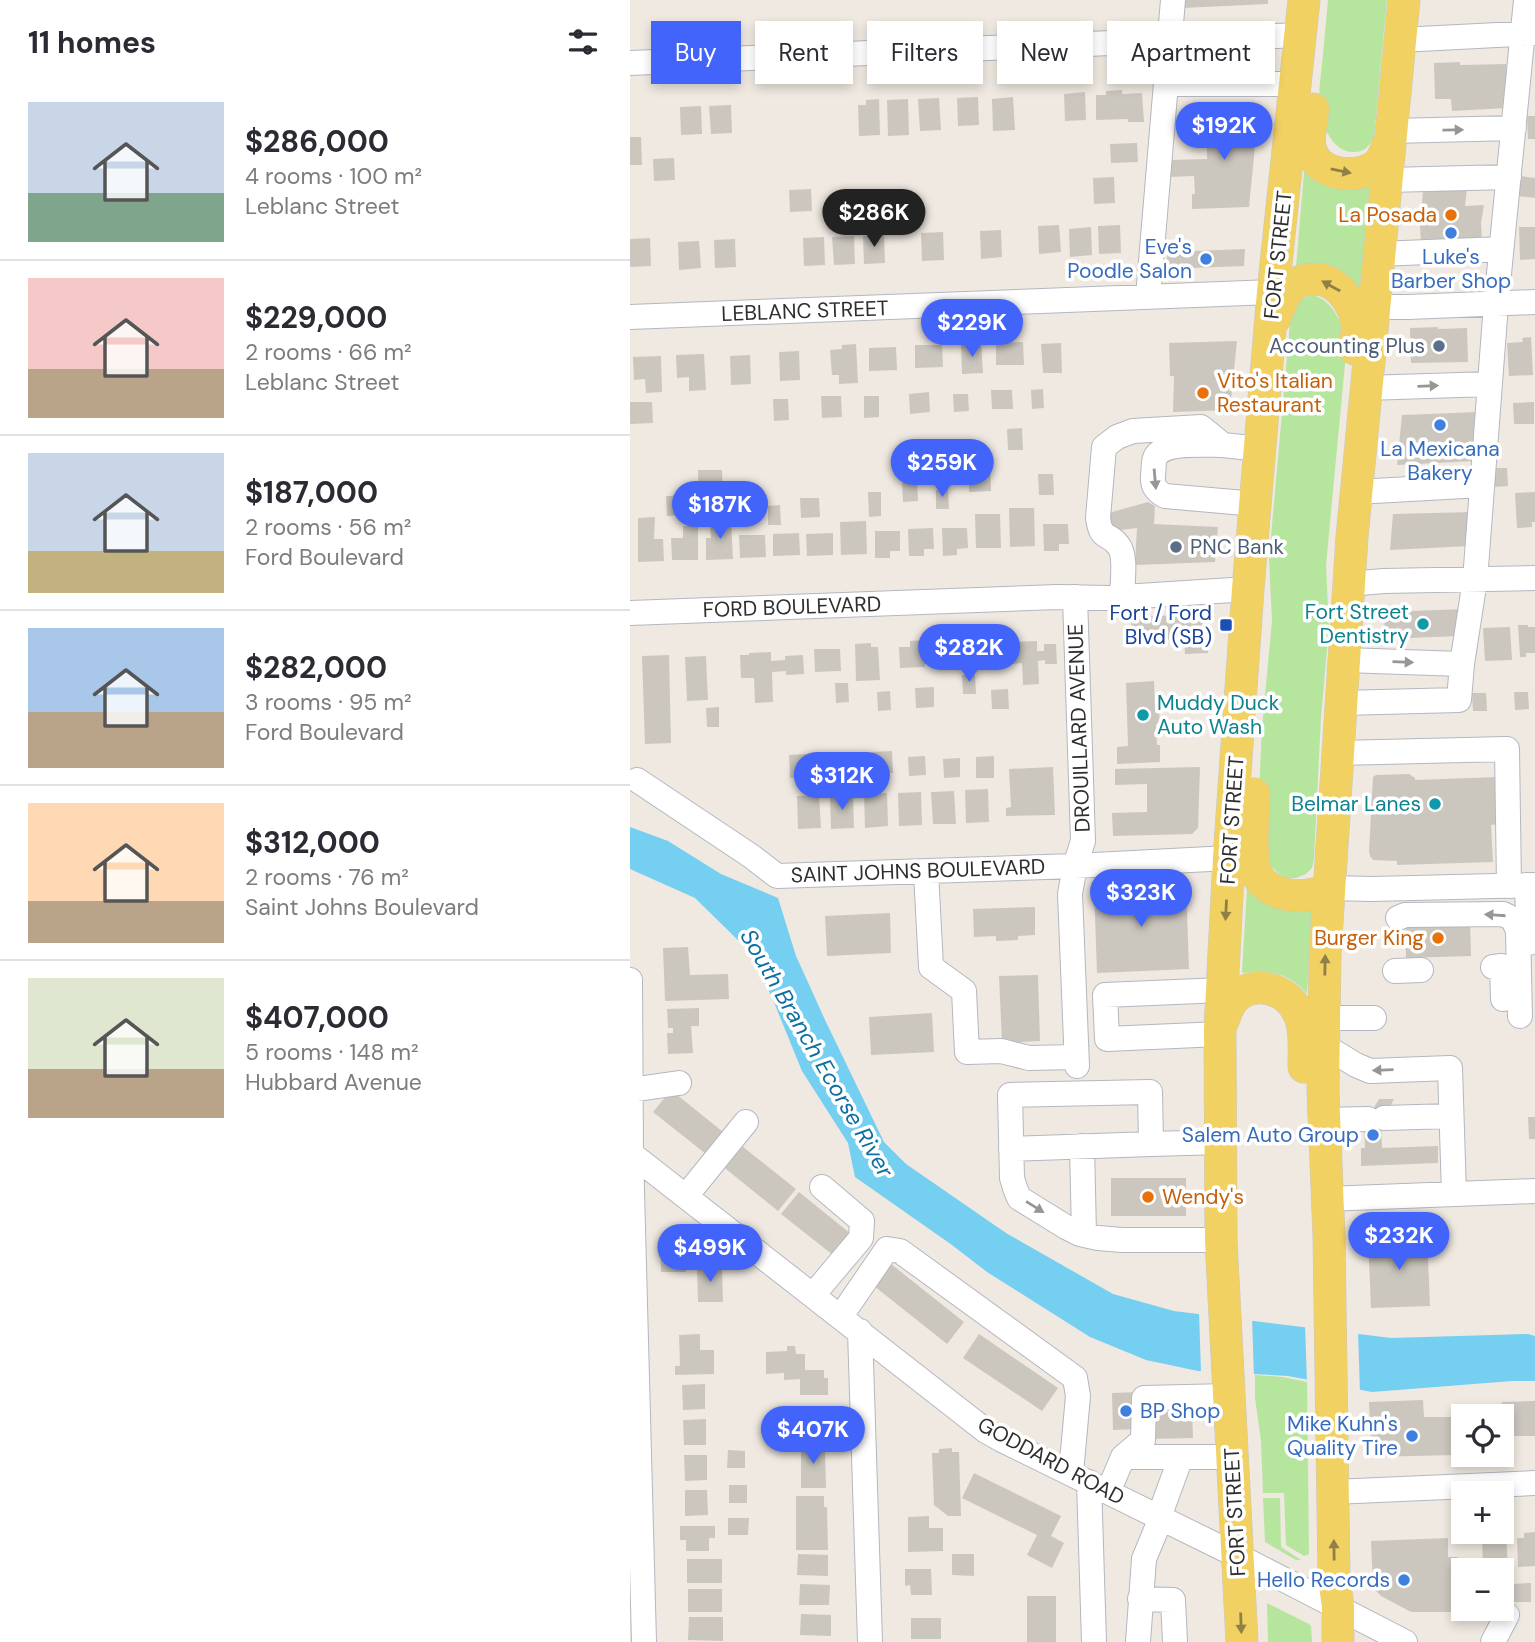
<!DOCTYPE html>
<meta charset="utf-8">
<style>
body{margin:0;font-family:"DM Sans",sans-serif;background:#f2f2f3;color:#2b2b33;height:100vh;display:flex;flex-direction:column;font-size:26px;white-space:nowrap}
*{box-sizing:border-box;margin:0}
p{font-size:23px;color:#7c7c81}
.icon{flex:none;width:38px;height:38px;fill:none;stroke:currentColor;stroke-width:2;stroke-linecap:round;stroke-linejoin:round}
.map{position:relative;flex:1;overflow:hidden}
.panel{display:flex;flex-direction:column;background:#fff;width:630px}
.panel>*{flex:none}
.guide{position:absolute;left:21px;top:21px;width:665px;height:63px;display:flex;gap:14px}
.tools{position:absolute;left:821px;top:1404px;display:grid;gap:14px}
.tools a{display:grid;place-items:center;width:63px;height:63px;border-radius:0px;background:#fff;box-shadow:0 4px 10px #0003;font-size:35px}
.price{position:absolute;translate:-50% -60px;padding:0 16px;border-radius:24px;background:#4264fb;color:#fff;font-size:23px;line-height:46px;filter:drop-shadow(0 2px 4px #0008)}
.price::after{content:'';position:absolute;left:50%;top:42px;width:21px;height:16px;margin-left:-10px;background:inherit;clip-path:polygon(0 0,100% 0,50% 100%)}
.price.current{background:#222;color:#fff}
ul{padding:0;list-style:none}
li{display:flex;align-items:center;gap:21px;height:175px;padding:0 28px}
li+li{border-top:2px solid #e1e1e2}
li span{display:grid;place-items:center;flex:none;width:196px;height:140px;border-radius:0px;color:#555}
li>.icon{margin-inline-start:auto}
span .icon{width:84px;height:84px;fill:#fffc;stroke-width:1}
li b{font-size:30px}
h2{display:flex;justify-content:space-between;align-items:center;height:84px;padding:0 28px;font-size:30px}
.chip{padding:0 24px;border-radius:0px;background:#fff;box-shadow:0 4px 10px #0003;font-size:24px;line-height:63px}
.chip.current{background:#4264fb;color:#fff}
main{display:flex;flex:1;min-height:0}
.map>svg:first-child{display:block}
</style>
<main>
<section class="panel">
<h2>11 homes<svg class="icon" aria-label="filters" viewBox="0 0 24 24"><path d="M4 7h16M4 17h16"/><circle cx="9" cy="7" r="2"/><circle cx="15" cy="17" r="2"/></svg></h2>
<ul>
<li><span style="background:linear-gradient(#c9d6e8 65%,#7fa58c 0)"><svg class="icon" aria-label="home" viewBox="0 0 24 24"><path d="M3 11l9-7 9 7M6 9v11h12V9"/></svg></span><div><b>$286,000</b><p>4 rooms · 100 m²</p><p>Leblanc Street</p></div></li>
<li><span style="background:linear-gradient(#f6c9c9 65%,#b9a48a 0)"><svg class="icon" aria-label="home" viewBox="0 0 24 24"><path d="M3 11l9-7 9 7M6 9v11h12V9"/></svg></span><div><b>$229,000</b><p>2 rooms · 66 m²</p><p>Leblanc Street</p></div></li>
<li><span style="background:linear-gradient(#c9d6e8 70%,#c2b280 0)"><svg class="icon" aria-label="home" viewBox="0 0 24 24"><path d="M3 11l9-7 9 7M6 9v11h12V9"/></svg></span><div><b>$187,000</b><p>2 rooms · 56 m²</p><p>Ford Boulevard</p></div></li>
<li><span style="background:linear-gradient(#a9c7e8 60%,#b9a48a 0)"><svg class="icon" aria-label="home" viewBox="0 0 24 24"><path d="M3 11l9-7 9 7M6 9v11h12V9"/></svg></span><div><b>$282,000</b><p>3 rooms · 95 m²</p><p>Ford Boulevard</p></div></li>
<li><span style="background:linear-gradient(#ffd9b3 70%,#b9a48a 0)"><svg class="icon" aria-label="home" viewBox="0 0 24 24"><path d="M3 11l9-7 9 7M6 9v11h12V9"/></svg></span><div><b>$312,000</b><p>2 rooms · 76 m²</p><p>Saint Johns Boulevard</p></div></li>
<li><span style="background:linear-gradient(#dfe7d0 65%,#b9a48a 0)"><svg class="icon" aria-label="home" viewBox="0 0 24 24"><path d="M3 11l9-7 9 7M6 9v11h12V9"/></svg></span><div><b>$407,000</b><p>5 rooms · 148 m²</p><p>Hubbard Avenue</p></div></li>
</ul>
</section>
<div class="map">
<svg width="905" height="1642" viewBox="0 0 905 1642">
<rect width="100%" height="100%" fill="#efe9e1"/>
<!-- green -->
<path fill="#b6e59e" d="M698,0H757L744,137C739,146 735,152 724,152C700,153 689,118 689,98C689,87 691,76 692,65C694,44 696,22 698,0Z
M675,161L741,181L730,290L666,267Z
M683,295C705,302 711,323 717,343L696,565L699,628L691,717L684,859L682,868L676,874L666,878H657L649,874L639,864L627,838L632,727L642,621L639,559L661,311C667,301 672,298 683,295Z
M617,888L629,899L682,906L677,994C659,973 639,969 614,973L612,972Z
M625,1375L653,1377L677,1382L679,1554L674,1556L656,1545L654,1493H633L631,1441L625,1398Z
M633,1498H650L651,1547L671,1560H666L635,1542Z
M637,1603L679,1624L681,1626L682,1642H638Z"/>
<!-- water -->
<path fill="#75cff0" d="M0,827L38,841L91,874L148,898L166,956L196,1022L254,1142L276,1164L376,1233L483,1294L544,1311L761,1338L898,1334L905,1336V1381H882L742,1392L658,1376L568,1371L516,1360L460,1337L357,1272L322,1245L225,1177L218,1143L172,1071L141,995L116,948L65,898L0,869Z"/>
<!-- pier -->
<path fill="#efe9e1" d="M569,1311L622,1317L624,1378L571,1373Z
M675,1324L728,1331L730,1393L677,1383Z"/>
<!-- building -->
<path fill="#cbc7bf" d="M553,0H638V4L552,8Z
M830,62V65L876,64L878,108L822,111L821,99H805L804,63Z
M492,90V94L512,93L514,122H498V119L466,120V95H476V91Z
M455,92L456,120L435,121L434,94Z
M348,97L349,125L328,126L327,98Z
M383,97L385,130L363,131L362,99Z
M309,98L311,130L290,131L288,99Z
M249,99L250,135L229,136L228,105H236V100Z
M278,99L279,135L258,136L257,100Z
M101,105L102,133L81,134L79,106Z
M71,106L72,134L51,135L50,107Z
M629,106L619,207L562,209V194H565L564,176L538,177L539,160L577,159V141H586V108Z
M897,116H905V139H898Z
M0,137H11L12,165H0Z
M507,143L508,162L481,163L480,144Z
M44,158L45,180L24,181L23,159Z
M890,176L905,178V198L887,196Z
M484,177L485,203L464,204L463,178Z
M837,188L835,206L854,205L851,223L852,241L791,243L790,225L793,191Z
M181,189L182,211L160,212L159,190Z
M429,225L431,252L409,254L408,226Z
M490,225L491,253L469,254L468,226Z
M461,227L462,255L440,257L439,229Z
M889,227H905V259L890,260Z
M371,230L372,257L351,259L350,231Z
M313,232L314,260L292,261L291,233Z
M254,235L255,263L234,264L233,236Z
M224,236L225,264L204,265L202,237Z
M194,237L195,265L174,266L173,238Z
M20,238L21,266L0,267V239Z
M105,239L106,267L85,268L84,240Z
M69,241L71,268L49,270L48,242Z
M615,249L614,266L537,269V252Z
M808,327V329L837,328L838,362L781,363L780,328Z
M901,337L903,375L879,376L877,343L893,342L892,338Z
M607,341L600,410L543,412L544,376H540L539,343Z
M393,342L394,365H366V343Z
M431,343L432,373H413L411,344Z
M226,344L228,383L209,384V375H202L200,350L212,349V345Z
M331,344H351L353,373L332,374Z
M285,345H312L313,367L285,368Z
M266,347L267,370L239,371V348Z
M169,351L170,380L150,381L149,352Z
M74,354L76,390L59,391V377L47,378L46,355Z
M120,355L121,384L101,385L100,356Z
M31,356L32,392L16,393L15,379L4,380L3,357Z
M413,389L414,408L402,409L401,390Z
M361,390H382L383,409H362Z
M299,392L300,412L280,414L279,394Z
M323,394H338L339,411L324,412Z
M191,396H211L212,417L192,418Z
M234,396H249V417L234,418Z
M143,399H158L159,420L144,421Z
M0,402H22L23,423L0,424Z
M904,402V424H884L883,403Z
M849,412L844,461L767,465L772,415Z
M392,428L393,450H378L377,429Z
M360,464L361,491L339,492V465Z
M863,468H877L878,486L864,487Z
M68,470H92L93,499H69Z
M408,474H423L424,495H409Z
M272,480H287L288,501L273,502Z
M318,489L319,509H306V490Z
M238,492H251V516L239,517Z
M905,492V522H902V527L887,528L885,493Z
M36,496H54L55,515L37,516Z
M104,497H116L117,516L104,517Z
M170,498H189L190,517L171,518Z
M518,502L525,506L524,524L588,527L585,562L505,565L507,528L475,532V514Z
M150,505L151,525H138V506Z
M379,508H404L405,546L380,547Z
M842,512L840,546L760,550L763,514Z
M345,514H370L371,548H346Z
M25,517L24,539H33L34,561L8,562V518Z
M101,519L103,559L76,560V538H81L80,520Z
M236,521L237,554L211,555L210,522Z
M413,524H438L439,544H429V551H414Z
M53,526H68V560H42L41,538H53Z
M303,528L304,549H294V556H279L278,529Z
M312,528H337L338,548L327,549V555L313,556Z
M245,531H270V551H260V558H245Z
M169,533L170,555L143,556V534Z
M203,533V555L177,556L176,534Z
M109,535H135L136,557L110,558Z
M834,609L830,636L754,639L755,612Z
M577,614L578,653L555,654L554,639L502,641L501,617Z
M888,625H898V627H905V653H896V657H890Z
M880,627L882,660L855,661L853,628Z
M311,637H322V643H333L335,669L309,670L307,644H311Z
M294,640L295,667L270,668L269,647H280V641Z
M407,641V651H414V644H426L427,664H415V660L408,661L409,684L393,685L392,663L382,664L381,642Z
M347,642H373L374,664L348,665Z
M241,643V647H248L250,680L226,681L225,644Z
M184,649H210L211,671L185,672Z
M141,652V661L155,660V656L173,655L174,674L156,675V671L142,672L143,702L125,703L124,678H111L110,655H119V653Z
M39,655L41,743L15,744L12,656Z
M76,656L78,700L57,701L55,657Z
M332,675H345L346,694H333Z
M524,681L525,707H529L530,724H526L527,745H530V762L487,764V747L498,746L496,683Z
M205,683H218L219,702L206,703Z
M304,687V707L286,708L285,688Z
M378,689L379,709H362L361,690Z
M260,691L261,710L248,711L247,692Z
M884,692H898L899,709L885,710Z
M842,693H856L857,711H843Z
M89,707V727H77L76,708Z
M262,751L263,773H243L242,752Z
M195,753L196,777L160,778L159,755Z
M211,754H228L229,775L211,776Z
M295,756L296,775L279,776L278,757Z
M364,756V778H346V757Z
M330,758V777L314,778L313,759Z
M423,767L425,815L376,816V808L381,807L379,769Z
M570,767L568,828L562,834L483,836L482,813L517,812V784L485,785V769Z
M779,774L785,778V780L868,777L871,824L861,825L863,862L767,865V861L743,860L740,856L739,851L743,777L746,775Z
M358,789L359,822L336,823L335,790Z
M324,791L326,824H303L301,792Z
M291,792L292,825L269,826L268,793Z
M257,793L258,826L235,828L234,794Z
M223,794L224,828L201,829L200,796Z
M189,795L191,828L168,829L167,796Z
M556,885L559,969L467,973L464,888Z
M405,907V935L388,936V940L366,941V936L344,937L343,909Z
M260,913L261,953L197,956L195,916Z
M840,918L841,956L776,958L775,920Z
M58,947L60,975L98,974L99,999L35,1001L33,948Z
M408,975L410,1041L372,1043L369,976Z
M69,1008V1026H61L63,1053L38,1054L37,1033H43V1028H38L37,1009Z
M302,1013L304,1052L241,1055L239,1017Z
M41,1090L98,1136L81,1158L23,1112Z
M749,1099H764L751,1124L752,1148L808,1146V1163L731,1166V1148H735L734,1125Z
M898,1117H905V1139H899Z
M108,1143L166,1189L148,1211L91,1165Z
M481,1178H556V1216H481Z
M169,1192L226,1238L208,1259L151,1214Z
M797,1235L800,1306L741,1308L738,1237Z
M55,1237L56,1272H31L30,1238Z
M261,1264L334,1322L317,1344L244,1286Z
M67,1267H92L93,1302H68Z
M70,1334V1350H84V1374L45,1375V1366H50L49,1335Z
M349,1334L428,1388L412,1411L333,1358Z
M157,1346H165L166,1354H175V1370H194V1378H198V1395H170V1379L154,1380V1373L136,1374V1352L157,1351Z
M75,1384V1409L53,1410L52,1385Z
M508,1392L509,1429L483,1430L482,1393Z
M793,1400L794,1417H823L825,1455L742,1457L739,1402Z
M905,1401V1436H873L872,1402Z
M562,1411L563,1438L519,1439V1412Z
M76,1419V1445H54L53,1420Z
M171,1440H186V1449H195L196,1488H171Z
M322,1448V1452H329L331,1516H318L304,1505L302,1453H309V1449Z
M98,1450L115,1451V1468H97Z
M54,1455H77V1480L55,1481Z
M344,1473L431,1516L421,1536L434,1543L422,1568L397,1555L407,1535L332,1498Z
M99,1485H117V1503H99Z
M55,1490H77L78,1515L55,1516Z
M166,1496H194V1507H197L198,1550H166Z
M299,1516V1528H313V1551L278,1552V1517Z
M98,1518H119L118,1535H98Z
M50,1526H85V1538H79V1551H56V1540H50Z
M876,1532L878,1570H853L852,1537H861V1533Z
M905,1532V1566L888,1567L887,1538H894V1533Z
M818,1538V1557H828L830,1612H781L751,1596L743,1588L741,1541Z
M168,1554L198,1555V1576L167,1575Z
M322,1554H344V1576L322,1575Z
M57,1559H92V1583H57Z
M275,1569H301L302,1595H281L280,1585L275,1586Z
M901,1583V1602H883L882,1584Z
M170,1584L200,1585L199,1605H169Z
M58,1589H92V1612H58Z
M397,1596H426V1642H397Z
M171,1614L201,1615V1636L170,1635Z
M59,1617H93V1641L58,1640Z
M281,1618H311V1639H281Z"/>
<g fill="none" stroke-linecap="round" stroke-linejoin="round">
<!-- minor casing -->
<g stroke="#b4b7c1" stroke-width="26">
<path id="minor" d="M770,40L905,33
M0,63L671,35
M536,84H666
M762,131L884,128
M757,180L879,177
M749,254L871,249
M518,297L543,0
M744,307H778L905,302
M0,317L643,292
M736,388L860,384
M593,445C577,445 532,441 525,458C523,463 524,470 523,475C522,486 526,491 535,496L626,504
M726,492L852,485
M718,584L754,581L905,578
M445,597L453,841L445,866L440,894L447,1066
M492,597C492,584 497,555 488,545C478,532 471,541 468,518L474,447L487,437L503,431L571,427L593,445L630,449
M0,613L427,597L478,598L618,589
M714,660L832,664
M711,703L829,700L832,664L845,580L866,304L896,0
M708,753L877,749L879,886
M7,780L121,856L147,876L445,866L599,858
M296,872L301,967L334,991L337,1052L371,1051L399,1058L446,1057
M897,885L899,943
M699,888L742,889L905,885
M768,918L775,915L873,914L883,919L888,931L890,1016
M863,967L872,966L873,999
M765,971L791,970
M0,980L1,1153L14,1642
M694,1018H744
M590,1034L477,1039L475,995L592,990
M693,1045L726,1065L740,1071L820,1068L824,1194
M1,1090L49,1083
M754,1118L821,1116
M694,1120L738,1119
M591,1142L521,1144L520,1092L380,1095L382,1178L385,1188L389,1198L436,1227L450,1234L468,1238L492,1240H591
M452,1146L454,1234
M381,1149L521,1144
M0,1153L356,1431L372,1440L608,1556L775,1642
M56,1196L116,1122
M696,1199L905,1191
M183,1295L231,1238L232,1221L192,1187
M211,1316L257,1249L270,1251L445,1378L448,1396L441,1473
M230,1331L240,1642
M493,1457H602
M459,1482L464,1642
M478,1492L493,1457L513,1440L514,1398L598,1396
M703,1492L905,1483
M529,1517L551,1457
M510,1599L543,1600L545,1642
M508,1642L514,1559L531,1518
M863,1642L877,1615"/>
</g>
<!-- major casing -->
<g stroke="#c9c9c9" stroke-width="33">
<path id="major" d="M683,109C682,121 678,136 680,147C685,176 728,181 748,164C753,159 757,147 760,140
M644,320C649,308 653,295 662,286C669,280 680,279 688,279C710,282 726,306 727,327C727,334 725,342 725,349
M624,794C623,812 620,856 626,872C634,893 664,899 683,894C689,893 694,890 699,888
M591,1025C595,1017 597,1007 603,1000C622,978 656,988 668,1012C676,1027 674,1049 674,1067
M612,1642L591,1240L590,1029L599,858L618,589L643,292L674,0
M708,1642V1607L704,1577L699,1236L693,1091L695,954L722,537L774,0"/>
</g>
<!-- minor -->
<use href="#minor" stroke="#fff" stroke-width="24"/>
<!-- major -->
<use href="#major" stroke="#f2d163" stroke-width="32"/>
</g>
<!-- one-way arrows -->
<defs><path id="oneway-solid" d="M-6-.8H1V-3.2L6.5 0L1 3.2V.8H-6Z" transform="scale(1.75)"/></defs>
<g fill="#969696">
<use href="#oneway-solid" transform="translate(823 130) rotate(-1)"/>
<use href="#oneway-solid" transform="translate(798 386) rotate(-2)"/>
<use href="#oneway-solid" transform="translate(525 479) rotate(85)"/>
<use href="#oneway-solid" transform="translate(773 662) rotate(2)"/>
<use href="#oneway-solid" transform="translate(865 915) rotate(-176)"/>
<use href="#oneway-solid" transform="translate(753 1070) rotate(178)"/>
<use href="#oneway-solid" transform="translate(405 1207) rotate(32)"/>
</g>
<g fill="#908048">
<use href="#oneway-solid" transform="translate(711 171) rotate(12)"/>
<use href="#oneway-solid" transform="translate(701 286) rotate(-151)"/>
<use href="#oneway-solid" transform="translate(596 910) rotate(93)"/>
<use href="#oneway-solid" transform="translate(695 965) rotate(-89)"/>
<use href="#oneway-solid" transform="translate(704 1550) rotate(-91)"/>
<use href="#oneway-solid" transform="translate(611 1623) rotate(88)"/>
</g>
<!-- markers -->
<g fill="#e8710a" stroke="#fff" stroke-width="2.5">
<circle cx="821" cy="215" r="7"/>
<circle cx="573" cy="393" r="7"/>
<circle cx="808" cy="938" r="7"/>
<circle cx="518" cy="1197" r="7"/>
</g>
<g fill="#3f7fe0" stroke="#fff" stroke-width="2.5">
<circle cx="821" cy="233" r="7"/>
<circle cx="576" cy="259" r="7"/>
<circle cx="810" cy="425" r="7"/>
<circle cx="743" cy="1135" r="7"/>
<circle cx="496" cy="1411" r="7"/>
<circle cx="782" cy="1436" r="7"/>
<circle cx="774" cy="1580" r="7"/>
</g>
<g fill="#5c6f8a" stroke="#fff" stroke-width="2.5">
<circle cx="809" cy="346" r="7"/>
<circle cx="546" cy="547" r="7"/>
</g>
<g fill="#0f9aa8" stroke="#fff" stroke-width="2.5">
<circle cx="793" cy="624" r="7"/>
<circle cx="513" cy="715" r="7"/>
<circle cx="805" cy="804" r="7"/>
</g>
<rect fill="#1a4fb4" stroke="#fff" stroke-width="2.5" x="589" y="618" width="14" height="14" rx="3.5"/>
<g text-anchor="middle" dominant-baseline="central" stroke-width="7" stroke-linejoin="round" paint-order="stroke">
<!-- food labels -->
<g font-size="21" fill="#c56008" stroke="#fff" text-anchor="end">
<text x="807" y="215">La Posada</text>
<text x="587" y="381" text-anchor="start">Vito's Italian<tspan x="587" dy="24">Restaurant</tspan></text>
<text x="794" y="938">Burger King</text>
<text x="532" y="1197" text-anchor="start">Wendy's</text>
</g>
<!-- shop labels -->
<g font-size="21" fill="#366cbe" stroke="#fff" text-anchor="end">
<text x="562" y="247">Eve's<tspan x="562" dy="24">Poodle Salon</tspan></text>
<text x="821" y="257" text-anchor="middle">Luke's<tspan x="821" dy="24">Barber Shop</tspan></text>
<text x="810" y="449" text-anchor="middle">La Mexicana<tspan x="810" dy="24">Bakery</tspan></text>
<text x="729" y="1135">Salem Auto Group</text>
<text x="510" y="1411" text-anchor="start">BP Shop</text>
<text x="768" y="1424">Mike Kuhn's<tspan x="768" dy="24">Quality Tire</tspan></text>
<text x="760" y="1580">Hello Records</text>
</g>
<!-- street labels -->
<g font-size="21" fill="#2e2e2e" stroke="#fff">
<text transform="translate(648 255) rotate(-84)">FORT STREET</text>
<text transform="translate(175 311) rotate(-2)">LEBLANC STREET</text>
<text transform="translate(162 607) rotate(-2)">FORD BOULEVARD</text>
<text transform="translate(449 728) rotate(-92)">DROUILLARD AVENUE</text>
<text transform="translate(602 820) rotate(-86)">FORT STREET</text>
<text transform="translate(288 871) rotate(-2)">SAINT JOHNS BOULEVARD</text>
<text transform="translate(421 1461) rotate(28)">GODDARD ROAD</text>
<text transform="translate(605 1512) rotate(-93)">FORT STREET</text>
</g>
<!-- service labels -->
<g font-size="21" fill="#4e5e75" stroke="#fff" text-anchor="end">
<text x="795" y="346">Accounting Plus</text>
<text x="560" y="547" text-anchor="start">PNC Bank</text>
</g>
<!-- culture labels -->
<g font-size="21" fill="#0d838f" stroke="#fff" text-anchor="end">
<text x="779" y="612">Fort Street<tspan x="779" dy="24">Dentistry</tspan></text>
<text x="527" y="703" text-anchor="start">Muddy Duck<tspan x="527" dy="24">Auto Wash</tspan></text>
<text x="791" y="804">Belmar Lanes</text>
</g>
<!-- transit labels -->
<g font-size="21" fill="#164399" stroke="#fff" text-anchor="end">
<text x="582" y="613">Fort / Ford<tspan x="582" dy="24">Blvd (SB)</tspan></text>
</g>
<!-- water labels -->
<g font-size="23" font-style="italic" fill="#0d6fa3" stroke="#fff">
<text transform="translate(187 1053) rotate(60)">South Branch Ecorse River</text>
</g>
</g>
</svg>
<div class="tools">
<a><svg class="icon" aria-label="locate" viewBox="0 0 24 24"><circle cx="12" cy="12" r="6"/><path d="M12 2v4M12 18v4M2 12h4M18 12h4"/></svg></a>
<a>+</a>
<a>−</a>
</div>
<b class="price" style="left:594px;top:162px">$192K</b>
<b class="price current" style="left:244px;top:249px">$286K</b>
<b class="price" style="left:342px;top:359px">$229K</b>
<b class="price" style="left:312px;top:499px">$259K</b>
<b class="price" style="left:90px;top:541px">$187K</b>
<b class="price" style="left:339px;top:684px">$282K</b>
<b class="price" style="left:212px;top:812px">$312K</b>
<b class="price" style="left:511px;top:929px">$323K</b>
<b class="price" style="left:769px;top:1272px">$232K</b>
<b class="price" style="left:80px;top:1284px">$499K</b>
<b class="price" style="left:183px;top:1466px">$407K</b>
<div class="guide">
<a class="chip current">Buy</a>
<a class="chip">Rent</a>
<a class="chip">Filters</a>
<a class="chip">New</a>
<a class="chip">Apartment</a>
</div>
</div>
</main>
